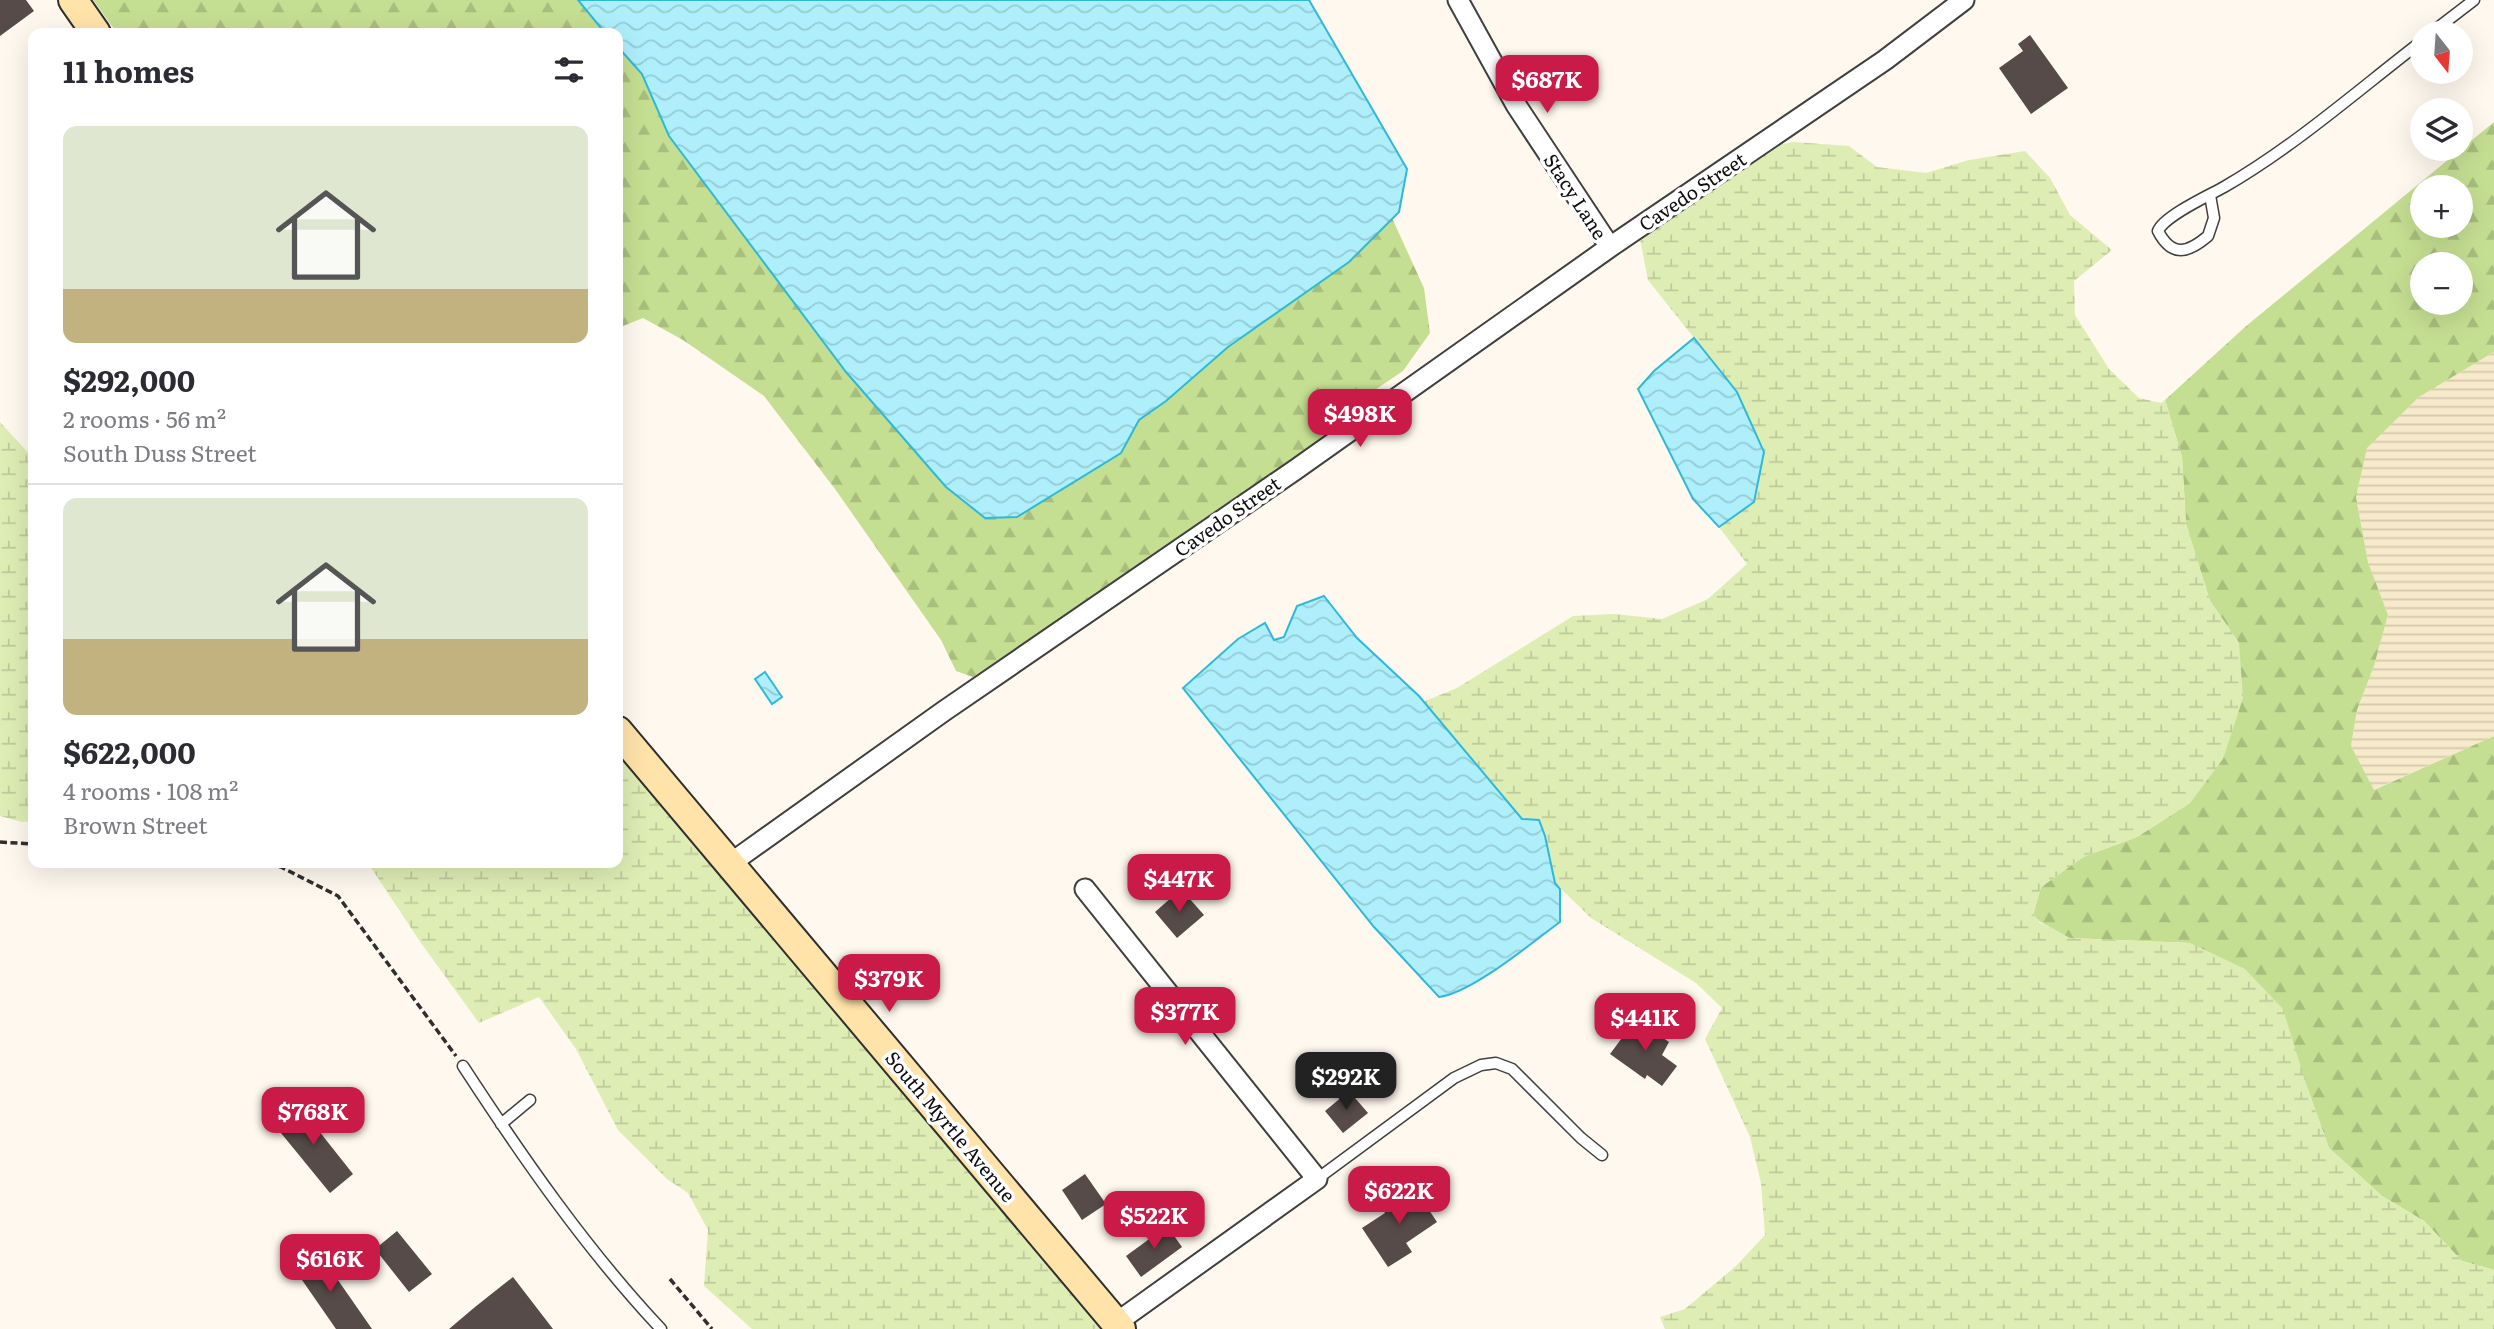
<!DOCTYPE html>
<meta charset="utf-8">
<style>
body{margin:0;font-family:Literata,serif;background:#f2f2f3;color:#2b2b33;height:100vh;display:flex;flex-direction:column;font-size:26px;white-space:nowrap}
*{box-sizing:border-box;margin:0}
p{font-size:23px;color:#7c7c81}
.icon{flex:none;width:38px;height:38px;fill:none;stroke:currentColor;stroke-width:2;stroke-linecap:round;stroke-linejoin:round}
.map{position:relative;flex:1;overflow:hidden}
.details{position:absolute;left:28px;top:28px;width:595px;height:840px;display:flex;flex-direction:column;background:#fff;border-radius:14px;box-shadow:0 7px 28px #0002}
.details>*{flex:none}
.needle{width:46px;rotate:163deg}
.tools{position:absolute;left:2410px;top:21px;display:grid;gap:14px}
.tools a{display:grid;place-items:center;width:63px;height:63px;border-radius:50%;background:#fff;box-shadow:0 7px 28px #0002;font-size:35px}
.price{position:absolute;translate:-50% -60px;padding:0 16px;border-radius:14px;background:#c91a48;color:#fff;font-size:23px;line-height:46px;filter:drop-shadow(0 2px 4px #0008)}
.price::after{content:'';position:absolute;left:50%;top:42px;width:21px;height:16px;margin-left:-10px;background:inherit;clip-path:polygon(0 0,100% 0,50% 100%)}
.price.selected{background:#222;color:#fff}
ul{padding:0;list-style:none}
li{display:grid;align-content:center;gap:14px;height:371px;padding:0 35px}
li+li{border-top:2px solid #e1e1e2}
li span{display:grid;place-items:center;height:217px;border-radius:14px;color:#555}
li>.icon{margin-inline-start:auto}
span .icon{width:126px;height:126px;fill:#fffc;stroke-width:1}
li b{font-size:30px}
h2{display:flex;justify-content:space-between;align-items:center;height:84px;padding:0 35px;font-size:30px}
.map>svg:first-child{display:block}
</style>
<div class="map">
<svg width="2494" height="1329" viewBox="0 0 2494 1329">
<defs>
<pattern id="farmland-rules" width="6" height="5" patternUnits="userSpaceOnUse" patternTransform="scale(1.75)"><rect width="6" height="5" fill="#f7eacb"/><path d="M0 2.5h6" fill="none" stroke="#d3c8ad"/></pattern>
<pattern id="forest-firs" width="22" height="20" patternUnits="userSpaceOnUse" patternTransform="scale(1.75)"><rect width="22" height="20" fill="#c5df92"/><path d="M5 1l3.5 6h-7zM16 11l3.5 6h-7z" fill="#a8be7d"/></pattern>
<pattern id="wetland-marsh" width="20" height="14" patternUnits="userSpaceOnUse" patternTransform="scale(1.75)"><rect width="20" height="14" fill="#deedb4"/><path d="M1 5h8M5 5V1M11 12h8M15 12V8" fill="none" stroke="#bdca9a"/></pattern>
<pattern id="water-waves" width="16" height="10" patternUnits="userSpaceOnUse" patternTransform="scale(1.75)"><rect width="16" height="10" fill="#aeeffb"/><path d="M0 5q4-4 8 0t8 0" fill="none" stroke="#94ccd6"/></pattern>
</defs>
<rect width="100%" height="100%" fill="#fff8ee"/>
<!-- farmland -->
<path fill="url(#farmland-rules)" d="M2494,352V736L2373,790L2351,746L2357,710L2374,666L2388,615L2368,562L2356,497L2367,447L2419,397Z"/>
<!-- forest -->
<path fill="url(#forest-firs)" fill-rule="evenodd" d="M93,0H578L605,33H117Z
M618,47L642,74L669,136L846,372L946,487L985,518L1017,516L1121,453L1139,420L1166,401L1228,347L1349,262L1392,218L1424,288L1430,333L1403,371L1357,402L1335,439L973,677L956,671L941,640L835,489L764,396L683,340L643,318L618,328Z
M2494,122V352L2419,397L2367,448L2356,497L2368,562L2388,615L2374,666L2357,710L2351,746L2374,790L2494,736V1270L2462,1261L2424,1221L2382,1196L2329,1148L2307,1087L2190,943L2069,938L2039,921L2033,915L2041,887L2083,857L2137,837L2190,803L2239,643L2210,601L2186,524L2182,457L2165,400L2245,327ZM2422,187H2460V226H2422ZM2422,264H2460V303H2422Z"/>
<!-- wetland -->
<path fill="url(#wetland-marsh)" d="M1793,142L1849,146L1877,167L1926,173L1969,160L2025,151L2050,178L2070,215L2112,250L2074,281L2075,315L2109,369L2139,398L2161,403L2165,400L2182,457L2186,524L2210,601L2239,643L2243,698L2223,759L2190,803L2137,837L2083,857L2041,887L2033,915L2039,922L2070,938L2190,943L2245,969L2283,1009L2307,1087L2329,1148L2382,1196L2424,1221L2462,1261L2494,1270V1329H1665L1660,1317L1685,1309L1736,1266L1765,1235L1761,1183L1750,1137L1705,1039L1722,1008L1696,983L1591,918L1555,883L1545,836L1522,819L1423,702L1457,688L1573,616L1614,614L1662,619L1708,599L1747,564L1719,527L1754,502L1737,392L1648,280L1640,239L1675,190L1745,152Z
M0,422L33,458V821L22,822L0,816Z
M618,731L1121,1329H752L704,1286L708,1230L688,1193L667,1179L618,1130L576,1049L539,997L479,1023L421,943L368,863H618Z"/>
<!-- water -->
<path fill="url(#water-waves)" stroke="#2fb9d8" stroke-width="2" d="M578,0H1309L1407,169L1399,212L1349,262L1228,347L1166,401L1139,420L1121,453L1017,517L985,518L946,487L846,372L669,136L642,74L618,47V33H605Z
M1694,338L1737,392L1764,452L1754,502L1719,527L1693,499L1638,389L1654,371Z
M1324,596L1357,638L1419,696L1522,819L1539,820L1545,836L1555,883L1560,889V922C1531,943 1472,993 1439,997L1374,927L1183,688L1238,639L1265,623L1274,640L1284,637L1297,606Z
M765,672L782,697L772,704L755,679Z"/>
<!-- building -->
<path fill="#574b49" d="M0,0H26L34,11L0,36Z
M2030,35L2068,88L2031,114L1999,68L2023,51L2018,44Z
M1181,889L1204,915L1177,938L1155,912Z
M1636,1019L1669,1042L1662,1055L1677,1066L1662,1086L1647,1075L1645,1079L1610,1054Z
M1349,1091L1368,1113L1343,1133L1325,1111Z
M296,1102L353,1174L330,1193L272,1122Z
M1085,1174L1106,1204L1082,1220L1062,1190Z
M1413,1186L1437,1222L1406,1243L1412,1252L1388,1267L1362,1228L1385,1213L1381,1206Z
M1167,1226L1182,1247L1141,1277L1126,1256Z
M397,1231L432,1274L409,1292L375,1249Z
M317,1250L372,1329H336L293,1267Z
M513,1277L553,1329H449L475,1307Z"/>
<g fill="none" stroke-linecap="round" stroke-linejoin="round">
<!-- lane casing -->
<g stroke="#404040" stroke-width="13">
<path id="lane" d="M2431,33L2474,0
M2210,195L2214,218L2208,236C2188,253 2172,258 2158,231C2164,216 2208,196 2224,187C2295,146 2357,91 2422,41
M463,1066C523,1158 586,1249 661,1329
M501,1124L530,1100
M1317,1179L1454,1078L1481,1065L1496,1063L1512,1069L1581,1138L1602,1155"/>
</g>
<!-- street casing -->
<g stroke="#404040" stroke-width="23">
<path id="street" d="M1458,0L1516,105L1610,247
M731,863L944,711L1295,470L1610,247L1885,60L1964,0
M1085,889L1317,1179L1116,1323"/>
</g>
<!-- secondary casing -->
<g stroke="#2f2f2f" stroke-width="32">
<path id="secondary" d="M73,0L96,33
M618,731L1121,1329"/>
</g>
<!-- path -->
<path stroke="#2f2f2f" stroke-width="3.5" stroke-dasharray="7 3.5" stroke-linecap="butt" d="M0,842L33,844
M258,863L281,867L338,896L456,1056
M670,1279L712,1329"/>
<!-- lane -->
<use href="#lane" stroke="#fff" stroke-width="10"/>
<!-- street -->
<use href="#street" stroke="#fff" stroke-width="19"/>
<!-- secondary -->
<use href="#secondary" stroke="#ffe3a9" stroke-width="28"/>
</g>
<g text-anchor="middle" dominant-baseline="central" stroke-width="7" stroke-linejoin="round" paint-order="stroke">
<!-- street labels -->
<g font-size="19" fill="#0d0d0d" stroke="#fff">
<text transform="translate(1692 191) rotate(-34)">Cavedo Street</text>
<text transform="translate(1576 196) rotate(57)">Stacy Lane</text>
<text transform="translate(1227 516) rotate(-35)">Cavedo Street</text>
<text transform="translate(951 1126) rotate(50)">South Myrtle Avenue</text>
</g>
</g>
</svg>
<div class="tools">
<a><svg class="needle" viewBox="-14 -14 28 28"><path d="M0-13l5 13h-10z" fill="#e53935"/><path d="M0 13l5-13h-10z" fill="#7c7c81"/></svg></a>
<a><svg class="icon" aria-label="layers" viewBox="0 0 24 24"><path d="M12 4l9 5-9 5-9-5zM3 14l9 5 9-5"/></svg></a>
<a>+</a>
<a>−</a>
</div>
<b class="price" style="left:1547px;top:115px">$687K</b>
<b class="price" style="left:1360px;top:449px">$498K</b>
<b class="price" style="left:1179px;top:914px">$447K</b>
<b class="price" style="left:889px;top:1014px">$379K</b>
<b class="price" style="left:1185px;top:1047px">$377K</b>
<b class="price" style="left:1645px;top:1053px">$441K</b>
<b class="price selected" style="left:1346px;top:1112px">$292K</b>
<b class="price" style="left:313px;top:1147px">$768K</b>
<b class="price" style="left:1399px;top:1226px">$622K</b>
<b class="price" style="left:1154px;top:1251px">$522K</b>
<b class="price" style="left:330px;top:1294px">$616K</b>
<section class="details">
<h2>11 homes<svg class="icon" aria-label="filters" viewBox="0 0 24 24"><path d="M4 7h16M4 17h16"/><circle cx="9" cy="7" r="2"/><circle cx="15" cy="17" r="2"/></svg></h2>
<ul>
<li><span style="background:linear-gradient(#dfe7d0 75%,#c2b280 0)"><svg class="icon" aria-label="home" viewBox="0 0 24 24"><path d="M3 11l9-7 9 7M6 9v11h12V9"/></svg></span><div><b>$292,000</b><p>2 rooms · 56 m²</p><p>South Duss Street</p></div></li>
<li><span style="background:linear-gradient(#dfe7d0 65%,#c2b280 0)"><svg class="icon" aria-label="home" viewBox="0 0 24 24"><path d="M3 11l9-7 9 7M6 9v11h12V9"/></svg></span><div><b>$622,000</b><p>4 rooms · 108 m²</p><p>Brown Street</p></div></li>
</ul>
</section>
</div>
